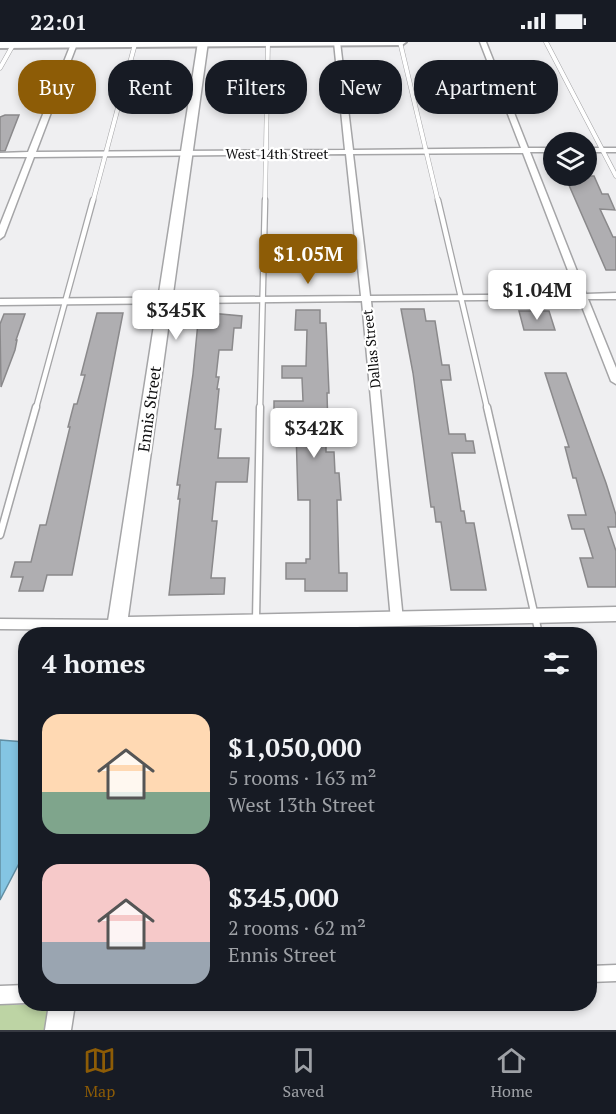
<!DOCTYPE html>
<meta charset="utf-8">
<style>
body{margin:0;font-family:"PT Serif",serif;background:#20242c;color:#f1f3f6;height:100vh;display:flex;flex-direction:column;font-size:22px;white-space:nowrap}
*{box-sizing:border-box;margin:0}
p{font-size:20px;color:#9ea1a6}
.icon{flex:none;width:33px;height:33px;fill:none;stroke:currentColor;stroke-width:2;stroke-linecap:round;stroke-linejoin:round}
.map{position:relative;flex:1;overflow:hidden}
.panel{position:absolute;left:18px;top:585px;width:579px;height:384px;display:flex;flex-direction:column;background:#171b24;border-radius:24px;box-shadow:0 3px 9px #0003}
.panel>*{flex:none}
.hud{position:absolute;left:18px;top:18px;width:580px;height:54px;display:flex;gap:12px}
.controls{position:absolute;left:543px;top:90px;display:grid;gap:12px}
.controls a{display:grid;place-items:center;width:54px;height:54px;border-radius:50%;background:#171b24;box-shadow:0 3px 9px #0003;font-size:30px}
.price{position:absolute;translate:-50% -51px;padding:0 14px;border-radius:6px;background:#fff;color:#222;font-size:20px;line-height:39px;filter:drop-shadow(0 2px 3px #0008)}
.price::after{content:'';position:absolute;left:50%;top:36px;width:18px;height:14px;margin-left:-9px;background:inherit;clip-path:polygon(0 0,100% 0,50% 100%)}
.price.current{background:#8d5c06;color:#fff}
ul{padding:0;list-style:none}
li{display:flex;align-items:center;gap:18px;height:150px;padding:0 24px}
li span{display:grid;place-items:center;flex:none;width:168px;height:120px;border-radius:18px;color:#555}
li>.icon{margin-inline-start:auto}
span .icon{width:72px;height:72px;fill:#fffc;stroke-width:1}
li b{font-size:26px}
h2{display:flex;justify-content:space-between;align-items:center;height:72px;padding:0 24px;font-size:26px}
.tag{padding:0 21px;border-radius:24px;background:#171b24;box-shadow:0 3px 9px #0003;font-size:21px;line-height:54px}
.tag.current{background:#8d5c06;color:#fff}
.status{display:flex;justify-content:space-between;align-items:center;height:42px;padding:0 30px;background:#171b24;direction:ltr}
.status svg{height:16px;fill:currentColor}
.tab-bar{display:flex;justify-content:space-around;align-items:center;height:84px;border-top:2px solid #363941;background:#171b24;font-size:16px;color:#9ea1a6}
.tab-bar a{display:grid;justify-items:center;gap:3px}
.tab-bar .current{color:#8d5c06}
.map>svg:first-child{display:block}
</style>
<div class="status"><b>22:01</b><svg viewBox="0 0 49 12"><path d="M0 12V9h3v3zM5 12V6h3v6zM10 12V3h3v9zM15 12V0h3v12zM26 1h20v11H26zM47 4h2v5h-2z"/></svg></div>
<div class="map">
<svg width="616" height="988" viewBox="0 0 616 988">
<rect width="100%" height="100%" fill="#efeff1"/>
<!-- green -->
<path fill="#bdd4a4" d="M52,962L47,988H0V963Z"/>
<!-- water -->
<path fill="#84c5e3" stroke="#618ea3" stroke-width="1.5" d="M0,698L25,700V810L0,858Z"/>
<!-- building -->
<path fill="#afaeb1" stroke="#8a898b" stroke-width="1.5" d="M5,73H19L5,109H0V75Z
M565,134H594L602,152H608L615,168L600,167L613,195H616V228H606Z
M401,267H424L426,279H435L442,323H449L451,338H441L449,392H465L466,399H473L475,411H452L461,469H464L466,481H474L486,548H451L441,480H436L434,465H431L413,331Z
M296,268H320V281H326L329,351H327L328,387H326V410H334L335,431H339L341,458H337L339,531H347V549H305V537H286V521H306V517H310V458H298L296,388H274V359H303L302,336H282V324H306L307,288H295Z
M519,269H549L555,288H524Z
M199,270L242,274L241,286H234L232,308H219L216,335H219L217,347H219L215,387H221L218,416H249L247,440H216L212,479H217L211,536H225L224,552L169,553L180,457H178L180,443H177L193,332Z
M97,271H123L72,533H47L43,549H19L23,535H11L15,520H31L40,483H46L70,385H68L74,362H77L85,333H81Z
M4,272H25L16,298H17L15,308L1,345L0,282Z
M545,331H566L606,441L616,473V485H608L616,509V545H588L580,516H593L584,487H572L568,473H586L576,436H573L565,405H569Z"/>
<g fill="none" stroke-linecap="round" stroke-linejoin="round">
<!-- service-far2 casing -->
<g stroke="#a5a5a7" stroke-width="5">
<path id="service-far2" d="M400,0L438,159
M546,0L616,134
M0,26L13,3
M93,159L135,2
M265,159L268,0"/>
</g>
<!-- service-far1 casing -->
<g stroke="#a5a5a7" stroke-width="7">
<path id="service-far1" d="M438,158L487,366
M36,366L93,158
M260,366L265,158"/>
</g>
<!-- service casing -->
<g stroke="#a5a5a7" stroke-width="9">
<path id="service" d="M487,365L539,592
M0,493L36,365
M256,578L260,365
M351,579L360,592"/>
</g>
<!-- minor casing -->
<g stroke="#a5a5a7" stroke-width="3">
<path id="minor" d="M74,0L77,2L36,110L345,108L334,0H340L353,108L521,106L480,0H486L528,106H554V110H530L586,252L616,251V257H588L616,326V342L611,339L579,257L371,259L403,578L402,581H392L391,578L362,259L0,263V257L361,254L346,112L34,115L4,194L0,197V183L27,115H0V111L28,110L71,2ZM523,111L577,252L370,254L353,112Z
M586,106H616V110H586Z
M0,577L117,578L122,580L124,583L122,586L117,588L0,587Z
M616,923V939L590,940V924Z
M26,943V961L0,962V944Z"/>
</g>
<!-- tertiary casing -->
<g stroke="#a5a5a7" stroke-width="4">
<path id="tertiary" d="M0,0H406L402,3L0,6Z"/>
</g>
<!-- secondary casing -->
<g stroke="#a5a5a7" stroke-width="3">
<path id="secondary" d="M198,0H208L128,575L616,565V579L126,590V592H106Z
M49,962H75L71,988H45Z"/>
</g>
<!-- service-far2 -->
<use href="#service-far2" stroke="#fff" stroke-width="4"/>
<!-- service-far1 -->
<use href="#service-far1" stroke="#fff" stroke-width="4.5"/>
<!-- service -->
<use href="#service" stroke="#fff" stroke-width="6"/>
<!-- minor -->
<use href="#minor" fill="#fff" fill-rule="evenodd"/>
<!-- tertiary -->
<use href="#tertiary" fill="#fff" fill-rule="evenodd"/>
<!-- secondary -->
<use href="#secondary" fill="#fff" fill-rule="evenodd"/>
</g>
<g text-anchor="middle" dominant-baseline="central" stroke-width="4.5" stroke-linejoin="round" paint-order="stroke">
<!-- far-street labels -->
<g font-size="14" fill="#0e0e0f" stroke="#fff">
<text x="277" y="111">West 14th Street</text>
<text transform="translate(371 307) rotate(-96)">Dallas Street</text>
</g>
<!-- street labels -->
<g font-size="16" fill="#0e0e0f" stroke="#fff">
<text transform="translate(149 367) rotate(-82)">Ennis Street</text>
</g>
</g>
</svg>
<div class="controls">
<a><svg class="icon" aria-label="layers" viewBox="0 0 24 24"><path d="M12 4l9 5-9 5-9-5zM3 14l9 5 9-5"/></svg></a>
</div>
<b class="price current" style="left:308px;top:243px">$1.05M</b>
<b class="price" style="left:537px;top:279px">$1.04M</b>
<b class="price" style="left:176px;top:299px">$345K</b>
<b class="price" style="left:314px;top:417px">$342K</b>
<div class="hud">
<a class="tag current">Buy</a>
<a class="tag">Rent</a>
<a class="tag">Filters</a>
<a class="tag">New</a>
<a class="tag">Apartment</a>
</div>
<section class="panel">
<h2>4 homes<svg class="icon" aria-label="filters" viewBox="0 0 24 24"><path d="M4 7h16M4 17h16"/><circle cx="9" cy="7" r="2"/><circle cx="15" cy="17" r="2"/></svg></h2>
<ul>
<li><span style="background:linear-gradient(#ffd9b3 65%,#7fa58c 0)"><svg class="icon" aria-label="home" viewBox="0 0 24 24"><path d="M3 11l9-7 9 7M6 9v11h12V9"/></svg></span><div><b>$1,050,000</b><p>5 rooms · 163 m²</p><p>West 13th Street</p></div></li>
<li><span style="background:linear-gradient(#f6c9c9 65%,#9aa5b1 0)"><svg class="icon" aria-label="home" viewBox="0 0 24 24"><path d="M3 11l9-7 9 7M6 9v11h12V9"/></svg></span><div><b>$345,000</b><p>2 rooms · 62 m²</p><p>Ennis Street</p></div></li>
</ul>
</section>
</div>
<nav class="tab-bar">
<a class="current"><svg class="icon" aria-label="map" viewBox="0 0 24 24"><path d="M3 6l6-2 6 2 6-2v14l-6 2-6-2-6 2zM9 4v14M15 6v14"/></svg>Map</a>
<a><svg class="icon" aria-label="saved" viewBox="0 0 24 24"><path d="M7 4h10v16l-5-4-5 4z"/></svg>Saved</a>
<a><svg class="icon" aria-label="home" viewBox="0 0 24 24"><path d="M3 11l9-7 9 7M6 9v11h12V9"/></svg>Home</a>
</nav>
